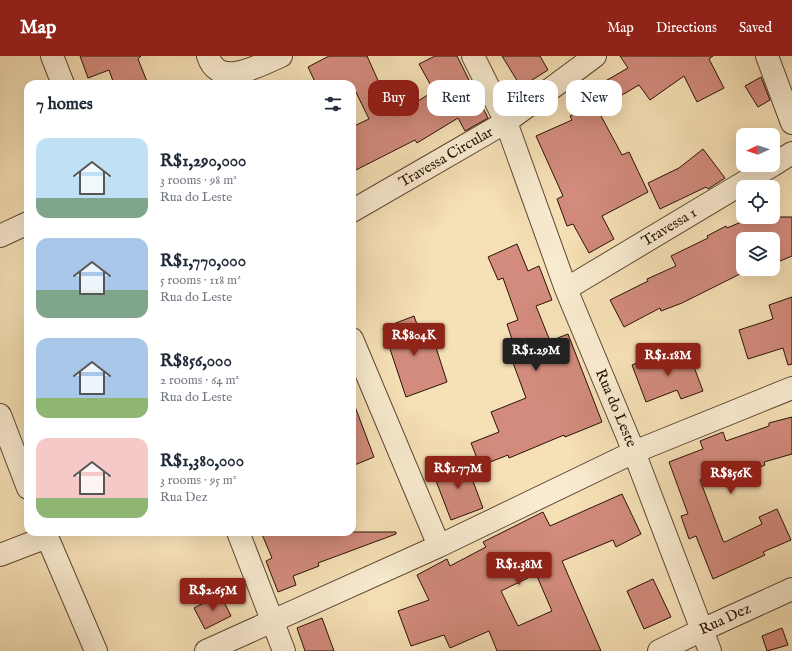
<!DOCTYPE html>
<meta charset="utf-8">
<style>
body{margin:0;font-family:"IM FELL English",serif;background:#f6f6f7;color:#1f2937;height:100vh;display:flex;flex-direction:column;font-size:15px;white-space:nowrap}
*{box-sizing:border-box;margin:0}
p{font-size:13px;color:#747a83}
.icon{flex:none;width:22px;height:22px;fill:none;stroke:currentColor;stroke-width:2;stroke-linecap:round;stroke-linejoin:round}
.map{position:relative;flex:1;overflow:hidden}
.panel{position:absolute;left:24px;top:24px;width:332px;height:456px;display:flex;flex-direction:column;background:#fff;border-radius:12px;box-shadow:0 4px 16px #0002}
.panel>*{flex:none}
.hud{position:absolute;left:368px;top:24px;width:364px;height:36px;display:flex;gap:8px}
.needle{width:26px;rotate:266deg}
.controls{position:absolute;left:736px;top:72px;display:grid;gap:8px}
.controls a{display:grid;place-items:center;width:44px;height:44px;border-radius:8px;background:#fff;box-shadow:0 4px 16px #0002;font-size:20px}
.price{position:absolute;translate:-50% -34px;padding:0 9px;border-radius:4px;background:#8f2418;color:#fff;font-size:13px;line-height:26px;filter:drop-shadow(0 1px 2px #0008)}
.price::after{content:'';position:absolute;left:50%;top:24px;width:12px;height:9px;margin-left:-6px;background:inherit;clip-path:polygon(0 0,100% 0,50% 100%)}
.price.on{background:#222;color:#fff}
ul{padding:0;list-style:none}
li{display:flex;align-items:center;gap:12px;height:100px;padding:0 12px}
li span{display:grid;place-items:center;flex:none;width:112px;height:80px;border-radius:12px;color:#555}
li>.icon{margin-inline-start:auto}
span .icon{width:48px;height:48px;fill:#fffc;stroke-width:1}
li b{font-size:17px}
h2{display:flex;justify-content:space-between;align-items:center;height:48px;padding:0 12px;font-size:17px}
.tag{padding:0 14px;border-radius:12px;background:#fff;box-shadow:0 4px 16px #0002;font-size:14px;line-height:36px}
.tag.on{background:#8f2418;color:#fff}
header{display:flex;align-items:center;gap:24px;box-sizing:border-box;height:56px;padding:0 20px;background:#8f2418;color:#fff}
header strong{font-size:19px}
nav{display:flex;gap:22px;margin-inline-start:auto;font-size:14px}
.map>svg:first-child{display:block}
</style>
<header>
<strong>Map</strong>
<nav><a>Map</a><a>Directions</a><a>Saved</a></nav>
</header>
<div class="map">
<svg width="792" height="595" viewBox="0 0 792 595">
<rect width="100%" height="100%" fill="#f6e0b6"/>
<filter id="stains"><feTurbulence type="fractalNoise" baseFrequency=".005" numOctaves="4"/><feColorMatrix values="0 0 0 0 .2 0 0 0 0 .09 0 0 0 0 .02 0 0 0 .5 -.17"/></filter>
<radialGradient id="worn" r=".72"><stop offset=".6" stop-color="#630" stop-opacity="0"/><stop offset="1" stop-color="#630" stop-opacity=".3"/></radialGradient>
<!-- building -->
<path fill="#d28b7c" stroke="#291206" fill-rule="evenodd" d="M80,0H141L138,3L148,28H114L109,14L88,22Z
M329,0H367L394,60L434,35L419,8L435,0H457L488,62L465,75L458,62L417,87L415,84L352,116V71L369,63L352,28H316L308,11Z
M502,0H540L548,14L521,31Z
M620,0H713L709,3L724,32L697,46L684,20L650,44L639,29L605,49L595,31L628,12Z
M761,21L770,44L758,51L745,30Z
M594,47L622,99L629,96L648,136L602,160L614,183L589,197L573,168L567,170L557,143L563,140L536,80L572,64L570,60Z
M703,93L725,122L708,133L706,131L660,153L648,127L679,112Z
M753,161H792V200L773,208V183H743V213H750L682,247L661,255L660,252L624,271L610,244L648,225L647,223L676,210L671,200L708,182L707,180L726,170L727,172Z
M517,188L528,215L539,210L552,244L536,250L550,285L568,278L602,366L565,381L564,379L509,402L508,399L480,410L471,387L499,376L491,356L526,342L512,304L518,302L507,268L518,264L503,222L498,224L488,201Z
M792,241V308L788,309L783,292L748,303L739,274L773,263L769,249Z
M414,260L422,282L432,279L447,326L406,341L383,272Z
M688,295L703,335L681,343L677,334L646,346L632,309L652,301L655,307Z
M352,348H354L374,401L352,410Z
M792,361V398L764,406L765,409L748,416L745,407L700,424L723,485L725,486L762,468L759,461L777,453L791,484L763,496L765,499L713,523L696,480L689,483L681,460L688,458L669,406L703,393L700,385L723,376L726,385L769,370V367Z
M465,404L483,452L451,464L433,417Z
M622,438L641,478L616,491L613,484L562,505L601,595H497L489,575L450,592L444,579L411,590L398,555L429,544L417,519L447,503L450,510L486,491L483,486L543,456L550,470ZM536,518L552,555L518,570L501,535Z
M261,476H396V478L318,507L319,510L293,520L296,529L278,536L266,505L272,502Z
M653,523L671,561L644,573L627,535Z
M220,538L231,560L205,573L194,552Z
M322,562L334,595H305L297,572Z
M782,572L788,589L767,595L762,580Z"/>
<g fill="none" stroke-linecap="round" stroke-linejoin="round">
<!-- minor casing -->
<g stroke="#5c4632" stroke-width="24">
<path id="minor" d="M208,0C219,34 259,9 281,0
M473,0L506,66L566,233L634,396L710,595
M767,0L792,67
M773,109L792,97
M352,155L506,66L595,0
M0,180L28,167
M566,233L773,109
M352,283L439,490
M0,359L28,432
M45,476L96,595
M0,499L47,481
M206,595L439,490L634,396L792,332
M659,595L702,574L792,533"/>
</g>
<!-- tertiary casing -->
<g stroke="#5c4632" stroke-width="24">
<path id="tertiary" d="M52,0L63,28
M238,476L284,595"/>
</g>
<!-- minor -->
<use href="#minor" stroke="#f9ebd0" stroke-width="22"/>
<!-- tertiary -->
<use href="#tertiary" stroke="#f9ebd0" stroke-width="22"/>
</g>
<g text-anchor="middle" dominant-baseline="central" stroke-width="3.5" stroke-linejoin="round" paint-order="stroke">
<!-- street labels -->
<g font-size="15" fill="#291206" stroke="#f9ebd0">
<text transform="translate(446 101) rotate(-30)">Travessa Circular</text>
<text transform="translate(669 171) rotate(-31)">Travessa 1</text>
<text transform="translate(616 352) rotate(67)">Rua do Leste</text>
<text transform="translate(725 563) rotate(-25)">Rua Dez</text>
</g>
</g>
<rect width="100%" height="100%" filter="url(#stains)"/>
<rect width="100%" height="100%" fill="url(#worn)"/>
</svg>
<div class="controls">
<a><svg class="needle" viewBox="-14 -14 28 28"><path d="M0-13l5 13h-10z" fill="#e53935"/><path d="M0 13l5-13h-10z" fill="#747a83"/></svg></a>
<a><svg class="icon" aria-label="locate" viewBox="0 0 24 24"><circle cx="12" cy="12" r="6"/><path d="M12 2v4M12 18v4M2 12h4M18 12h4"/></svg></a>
<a><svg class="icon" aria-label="layers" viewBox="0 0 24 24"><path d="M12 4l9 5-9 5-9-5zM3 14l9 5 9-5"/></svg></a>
</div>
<b class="price" style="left:414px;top:301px">R$804K</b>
<b class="price on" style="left:536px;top:316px">R$1.29M</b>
<b class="price" style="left:668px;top:321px">R$1.18M</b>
<b class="price" style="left:458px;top:434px">R$1.77M</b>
<b class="price" style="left:731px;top:439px">R$856K</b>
<b class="price" style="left:519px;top:530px">R$1.38M</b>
<b class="price" style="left:213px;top:556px">R$2.65M</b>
<div class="hud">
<a class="tag on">Buy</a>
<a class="tag">Rent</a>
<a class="tag">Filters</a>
<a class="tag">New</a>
</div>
<section class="panel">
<h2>7 homes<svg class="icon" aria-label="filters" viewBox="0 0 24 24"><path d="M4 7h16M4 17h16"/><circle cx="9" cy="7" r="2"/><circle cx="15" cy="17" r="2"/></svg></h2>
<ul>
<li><span style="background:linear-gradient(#bfe0f5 75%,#7fa58c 0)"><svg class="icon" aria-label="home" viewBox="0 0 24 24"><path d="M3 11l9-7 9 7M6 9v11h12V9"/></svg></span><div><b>R$1,290,000</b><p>3 rooms · 98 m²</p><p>Rua do Leste</p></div></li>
<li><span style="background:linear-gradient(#a9c7e8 65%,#7fa58c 0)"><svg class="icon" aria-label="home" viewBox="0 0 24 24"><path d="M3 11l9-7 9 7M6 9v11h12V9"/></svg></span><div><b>R$1,770,000</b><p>5 rooms · 118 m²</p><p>Rua do Leste</p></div></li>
<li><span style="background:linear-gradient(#a9c7e8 75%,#8fb573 0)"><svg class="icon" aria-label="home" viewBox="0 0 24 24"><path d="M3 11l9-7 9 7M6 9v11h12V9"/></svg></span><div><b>R$856,000</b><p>2 rooms · 64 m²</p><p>Rua do Leste</p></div></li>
<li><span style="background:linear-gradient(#f6c9c9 75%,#8fb573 0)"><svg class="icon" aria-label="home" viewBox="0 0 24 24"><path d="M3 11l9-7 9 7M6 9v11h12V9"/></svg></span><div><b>R$1,380,000</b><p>3 rooms · 95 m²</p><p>Rua Dez</p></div></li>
</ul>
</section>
</div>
